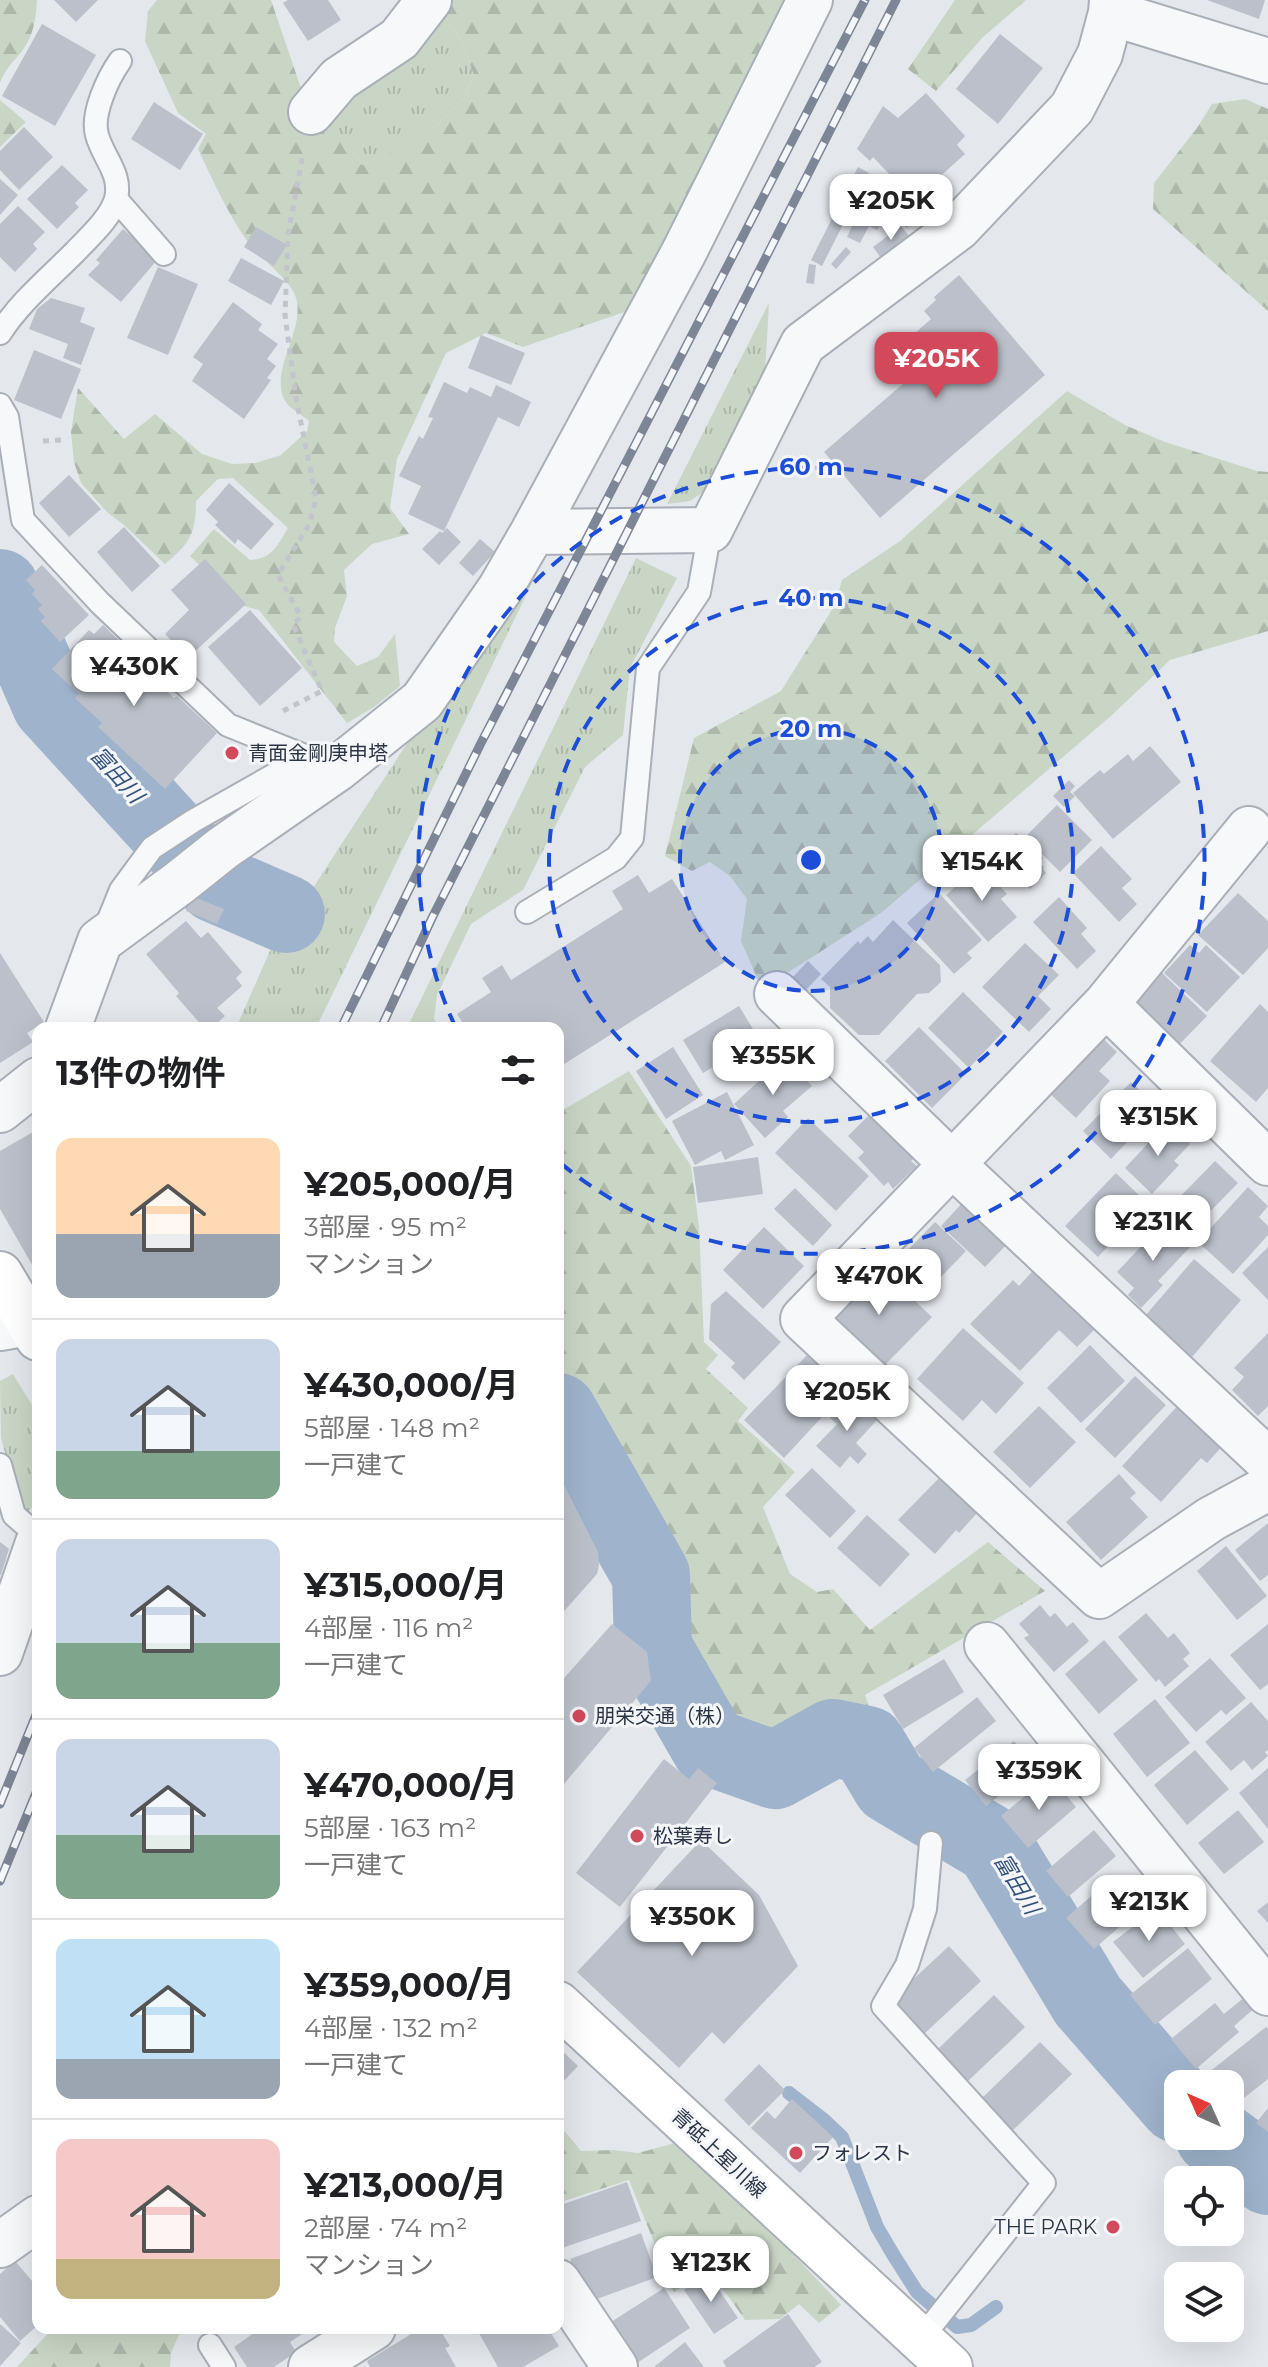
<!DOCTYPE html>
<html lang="ja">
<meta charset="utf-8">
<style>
body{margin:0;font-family:Montserrat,"Noto Sans JP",sans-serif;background:#f6f6f6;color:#202124;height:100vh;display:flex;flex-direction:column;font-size:30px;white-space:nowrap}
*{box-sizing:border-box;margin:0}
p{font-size:26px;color:#757577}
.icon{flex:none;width:44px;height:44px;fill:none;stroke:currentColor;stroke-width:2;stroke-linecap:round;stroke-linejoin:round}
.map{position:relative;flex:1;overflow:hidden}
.side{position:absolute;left:32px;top:1022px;width:532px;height:1312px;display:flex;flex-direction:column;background:#fff;border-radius:16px;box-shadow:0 8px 32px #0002}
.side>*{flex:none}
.needle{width:52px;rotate:315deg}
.controls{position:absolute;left:1164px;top:2070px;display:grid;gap:16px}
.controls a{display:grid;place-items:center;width:80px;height:80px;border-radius:16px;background:#fff;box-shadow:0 8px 32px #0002;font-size:40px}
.price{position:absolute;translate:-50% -68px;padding:0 18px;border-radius:16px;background:#fff;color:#222;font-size:26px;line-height:52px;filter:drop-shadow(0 2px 4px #0008)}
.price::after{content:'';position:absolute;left:50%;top:48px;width:24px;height:18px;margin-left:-12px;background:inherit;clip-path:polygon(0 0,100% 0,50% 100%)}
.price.active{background:#d1495b;color:#fff}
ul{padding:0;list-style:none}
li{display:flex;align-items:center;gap:24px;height:200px;padding:0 24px}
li+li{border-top:2px solid #e0e0e0}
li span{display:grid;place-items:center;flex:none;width:224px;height:160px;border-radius:16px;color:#555}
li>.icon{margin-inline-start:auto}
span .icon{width:96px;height:96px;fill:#fffc;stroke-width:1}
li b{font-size:34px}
h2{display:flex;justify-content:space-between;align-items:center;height:96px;padding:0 24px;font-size:34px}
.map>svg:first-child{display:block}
</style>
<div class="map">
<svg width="1268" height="2367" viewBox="0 0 1268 2367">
<defs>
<pattern id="grass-tufts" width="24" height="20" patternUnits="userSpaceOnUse" patternTransform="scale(2)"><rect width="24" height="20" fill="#c9d6c5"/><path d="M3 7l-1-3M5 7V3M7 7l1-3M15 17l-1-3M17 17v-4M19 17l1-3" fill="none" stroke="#adb8ab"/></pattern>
<pattern id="forest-firs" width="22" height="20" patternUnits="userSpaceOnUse" patternTransform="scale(2)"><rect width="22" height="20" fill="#c9d6c5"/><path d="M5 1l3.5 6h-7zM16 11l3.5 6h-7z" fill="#adb8ab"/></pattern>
</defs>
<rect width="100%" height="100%" fill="#e4e7ec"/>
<!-- grass -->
<path fill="url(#grass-tufts)" d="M442,12L463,43L474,76L464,98L435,127L398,151L362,165L349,146L323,122Z
M769,303L765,372L706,490L690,501L667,504Z
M636,558L677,578L630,668L623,735L585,767L523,890L471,924L437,995L434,1019L440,1028H407Z
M537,573L316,1028H236L280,928L309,894L415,731Z
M13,1374L38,1415V1502L27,1512L16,1492L1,1438L0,1381Z"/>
<!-- forest -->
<path fill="url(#forest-firs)" d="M0,0H37C36,18 34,35 22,51C13,62 5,69 0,83Z
M157,0H271L306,103L349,146L362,165L398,150L435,127L464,98L474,76L463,43L442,12L447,0H795L636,308L523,347L486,333L446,353L397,459L390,508L409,534L372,544L344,570L347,596L335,628L334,642L357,666L378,657L395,634L400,686L374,707L347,723L259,610L240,605L190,556L214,529L250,560C272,559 277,546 288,528L233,478L218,479L196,501C196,534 189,544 165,564L124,525L108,513L81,483L74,462L71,432L78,388L124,439L155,414L202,454L232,464L256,463L281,455L307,431L309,421C303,416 295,411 289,406C262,376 311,326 294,293C288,279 259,257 248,242C228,214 213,181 198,149L206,134L178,113L145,41L148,11Z
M955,0H1026L982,38L936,91L908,69Z
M1245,99L1268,109V311L1153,209L1154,183L1197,128L1212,104Z
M0,100L26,122L0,147Z
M1067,391L1125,425L1165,442L1257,471L1268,472V631L1170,660L1112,715L881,913L762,989L741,941L747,899L730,876L710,862L692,871L665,856L694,738L781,691L835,605L842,580L900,541Z
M629,1071L691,1166L699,1226L704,1342L718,1355L706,1369L748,1408L738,1421L795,1472L763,1507L790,1574L817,1592L833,1589L870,1630L988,1542L1045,1591L865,1695L878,1736L841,1729L797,1745L771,1757L721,1740L662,1648L657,1574L558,1395V1113Z
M558,2123L581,2151L614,2150L638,2153L686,2140L841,2305L819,2323L799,2304L780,2319L745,2320L709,2269L674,2292L629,2180L558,2203Z
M53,2328H182L171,2353L170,2367H17Z"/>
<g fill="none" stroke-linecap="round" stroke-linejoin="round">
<!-- stream -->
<path stroke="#9fb4cc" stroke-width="14" d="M789,2093L824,2120L842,2137L877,2227L894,2256L917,2292L957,2327L971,2325L996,2307"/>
<!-- river -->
<path stroke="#9fb4cc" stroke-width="78" d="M0,588L51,704L216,884L286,914
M558,1412L651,1575L653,1648L710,1747L775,1770L833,1738L867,1745L891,1785L994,1846L1088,2001L1178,2104
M1214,2136L1268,2176"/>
</g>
<!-- building -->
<path fill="#bbc0ca" d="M54,0H98L76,22Z
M288,0H328L341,20L308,41L283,3Z
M1207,0H1265L1259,19Z
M42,24L96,55L55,126L2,96Z
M1000,34L1043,68L998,124L956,89Z
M926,93L965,136L957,145L965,154L914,200L873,157L870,161L857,149L883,106L898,118Z
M154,102L203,134L180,170L131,139Z
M24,127L53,157L19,190L0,170V151Z
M62,165L88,190L75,203L79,207L57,229L27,199Z
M858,167L869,173L822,266L811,260Z
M0,179L18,195L0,215Z
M883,180L918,216L907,228L895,217L902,210L878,185Z
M867,195L880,201L876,210L885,215L877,230L869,226L860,243L847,237Z
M18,206L45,232L33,244L37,249L15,272L0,257V224Z
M901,226L910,237L881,258L873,247Z
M256,227L287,245L274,266L244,247Z
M123,229L158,259L121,302L88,275L100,263L96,260Z
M846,247L851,252L836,269L831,264Z
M241,258L284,281L271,305L228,281Z
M809,264L816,265L814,284L806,283Z
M158,267L198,284L168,355L127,338Z
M959,275L1045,375L880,518L824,452L926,364L906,341L931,319L924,311L936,300L934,297Z
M51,298L85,308L80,322L95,328L81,365L63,358L68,344L29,329L37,309Z
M233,302L262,324L258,330L278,344L267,359L276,366L267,378L271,380L244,419L192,381L203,364L193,357Z
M481,335L525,353L511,385L468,368Z
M34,350L81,369L61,419L14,400Z
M444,382L467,393L470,387L491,397L496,385L531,402L519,427L498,417L444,531L408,514L421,486L399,476L419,436L423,439L433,418L428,417Z
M69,475L101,509L69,537L39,503Z
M229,483L274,524L251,550L238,539L235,544L215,525L218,522L206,510Z
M124,527L160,566L132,592L97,552Z
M447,528L461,542L439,565L422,549L440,531L442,533Z
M480,539L495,552L473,576L459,563Z
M205,559L246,604L188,658L165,634L189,610L171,590Z
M42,565L89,615L60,642L41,621L45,617L38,609L42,605L32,594L35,590L26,580Z
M250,610L302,668L260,706L208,647Z
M103,625L128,649L119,659L153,691L159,684L174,698L177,696L217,733L165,789L98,727L102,723L75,698L79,694L52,669L89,630L94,634Z
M1150,746L1181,782L1113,839L1073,793L1100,770L1104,774L1128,754L1133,761Z
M232,749L235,755L225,759L223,754Z
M1069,780L1075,786L1070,792L1075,796L1064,807L1053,796Z
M1057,805L1092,840L1060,872L1025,837Z
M1016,833L1043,858L1039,863L1044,867L1043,869L1046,873L1030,889L1016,876L1007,887L985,866Z
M1101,846L1132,879L1122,888L1137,904L1119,922L1073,873Z
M980,865L1007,894L1001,899L1017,917L988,942L946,895Z
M638,875L649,893L672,879L725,962L558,1068V1028H466L457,1014L491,992L482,978L502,965L511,980L623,909L612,891Z
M939,893L982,940L967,953L972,958L954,974L907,923Z
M1238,893L1268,921V948L1243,975L1198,935Z
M192,896L224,909L217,924L186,911Z
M1059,897L1087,928L1081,934L1096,951L1077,969L1033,922Z
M893,920L940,965L941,982L929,993L917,994L879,1035H859L830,1008V987L821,979L858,941L860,944L868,936L873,942Z
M186,921L201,938L208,932L242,972L236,978L242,986L217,1008L225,1016L212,1028H204L176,996L179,993L146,954Z
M1025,943L1059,975L1038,996L1051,1009L1029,1032L982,987Z
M1190,945L1199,953L1206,945L1240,977L1207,1012L1164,973Z
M0,953L44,1022L27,1033L33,1042L0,1063Z
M808,961L821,974L804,992L791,979Z
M1161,972L1207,1016L1170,1054L1124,1010Z
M963,992L1003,1032L969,1068L928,1028Z
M1260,1004L1268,1012V1088L1256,1102L1210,1061Z
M739,1006L759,1039L703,1073L683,1040Z
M919,1027L966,1074L932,1108L885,1061Z
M1097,1033L1117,1052L1099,1071L1110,1081L1076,1118L1046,1090Z
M673,1047L703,1095L666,1119L636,1071Z
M785,1057L812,1086L783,1111L788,1117L765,1138L734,1104Z
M1131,1082L1159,1108L1111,1159L1083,1131Z
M727,1092L754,1145L725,1160L721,1151L695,1165L672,1121Z
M877,1107L916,1156L911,1161L917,1166L893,1189L888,1182L884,1186L858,1158L864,1152L848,1136Z
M808,1118L869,1176L836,1211L775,1153Z
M1168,1122L1190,1144L1174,1161L1179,1165L1152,1194L1125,1168Z
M33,1132L38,1140V1275L0,1209V1151Z
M758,1157L763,1194L698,1203L693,1167Z
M1215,1161L1238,1183L1193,1229L1170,1207Z
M1116,1173L1148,1204L1098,1257L1065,1226Z
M1248,1187L1268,1206L1259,1217L1268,1226V1235L1233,1274L1198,1242Z
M795,1188L832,1225L813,1246L774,1209Z
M965,1200L1009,1242L985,1267L941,1226Z
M1165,1221L1191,1246L1158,1281L1163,1285L1141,1308L1128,1295L1134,1288L1117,1272Z
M935,1222L966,1251L938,1280L907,1251Z
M764,1227L804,1266L763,1309L723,1270Z
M1268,1247V1300L1242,1273Z
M1194,1259L1241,1300L1192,1357L1145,1316Z
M1039,1264L1101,1323L1077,1347L1059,1330L1020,1371L970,1324L1013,1280L1019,1286Z
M877,1265L932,1317L881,1369L827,1317Z
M726,1291L781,1342L744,1380L731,1367L735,1363L709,1339L711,1304Z
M963,1328L1024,1383L996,1414L982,1400L963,1421L917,1379Z
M1268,1333V1406L1258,1416L1232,1390L1244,1377L1234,1368Z
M1090,1345L1125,1381L1081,1423L1047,1388Z
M807,1355L846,1391L784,1458L744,1420Z
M1135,1376L1166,1405L1115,1458L1085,1429Z
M850,1396L877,1420L856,1443L867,1454L858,1464L850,1456L840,1468L816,1446L837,1424L830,1418Z
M1182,1401L1227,1441L1207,1463L1201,1458L1161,1502L1122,1466Z
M1039,1406L1076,1442L1030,1488L993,1452Z
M812,1468L856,1511L830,1538L785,1495Z
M558,1473L598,1552L599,1565L597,1574L558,1618Z
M1119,1474L1136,1493L1130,1498L1148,1517L1101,1560L1066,1522Z
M940,1477L978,1512L959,1533L956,1530L935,1554L898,1520Z
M867,1515L910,1554L880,1587L837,1548Z
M1268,1523V1575L1260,1581L1235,1550Z
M0,1542L9,1549L1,1575H0Z
M1226,1546L1267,1596L1237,1620L1197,1571Z
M1040,1605L1050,1617L1055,1613L1067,1627L1073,1622L1089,1641L1054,1672L1024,1638L1029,1635L1019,1624Z
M1146,1613L1168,1638L1174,1633L1190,1653L1183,1659L1189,1666L1165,1687L1159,1679L1156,1682L1118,1637Z
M612,1624L647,1652L651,1681L558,1791V1685Z
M1268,1624V1684L1260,1690L1230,1655Z
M1104,1640L1138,1680L1099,1714L1065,1674Z
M1210,1658L1246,1698L1226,1715L1221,1710L1196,1732L1165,1697Z
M944,1659L964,1692L903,1729L883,1695Z
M977,1697L996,1721L933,1772L914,1748Z
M1155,1699L1190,1743L1147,1777L1113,1734Z
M1251,1702L1268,1721V1750L1265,1752L1268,1756L1252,1770L1244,1760L1231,1771L1205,1742Z
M1014,1741L1035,1767L986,1806L965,1780Z
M1195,1750L1229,1789L1187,1825L1154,1785Z
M664,1759L689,1779L698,1768L717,1783L620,1907L576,1873Z
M1268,1768V1829L1239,1793Z
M1050,1775L1076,1807L1028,1848L1001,1816Z
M1238,1810L1264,1842L1224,1874L1198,1843Z
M1094,1830L1116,1856L1068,1897L1046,1871Z
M701,1840L759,1895L798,1966L724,2044L712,2032L679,2068L577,1972Z
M1112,1878L1140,1909L1094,1949L1066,1918Z
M1268,1902V1923L1257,1911Z
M1157,1908L1185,1944L1143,1978L1113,1942Z
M949,1946L981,1981L924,2034L892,1999Z
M1188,1948L1212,1979L1155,2025L1130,1995Z
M994,1995L1025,2027L968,2081L938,2049Z
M1246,1996L1256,2007L1234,2026L1239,2032L1196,2069L1171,2039L1215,2003L1224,2014Z
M1266,2027L1268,2029V2079L1230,2109V2084H1208L1203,2077Z
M1040,2042L1072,2074L1013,2130L982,2098Z
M558,2047L578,2066L558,2087Z
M759,2064L785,2090L749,2126L724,2100Z
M792,2099L833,2137L800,2173L751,2128L767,2111L775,2119Z
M1268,2108V2132L1256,2123Z
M627,2182L641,2221L559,2249L558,2206Z
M641,2233L657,2277L586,2303L570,2259Z
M15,2261L38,2288V2325L20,2341L0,2317V2274Z
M708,2274L738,2318L714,2334L684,2290Z
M664,2288L690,2328L634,2365L608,2324Z
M788,2314L822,2362L814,2367H726L723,2361Z
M0,2324L21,2343L0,2366Z
M251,2328H311L290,2342L296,2352L274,2367H247L234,2347L254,2333Z
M421,2328H439L450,2346L445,2348L456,2367H370L367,2361Z
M476,2328H548L559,2346L523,2367H498Z
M685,2342L704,2367H654Z"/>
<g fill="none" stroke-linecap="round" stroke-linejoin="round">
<!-- service casing -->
<g stroke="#a9aeb7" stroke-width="26">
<path id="service" d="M116,199L164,254
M0,333C20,302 49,278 75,252C89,237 110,219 116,199C122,173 103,158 97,135C91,114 108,78 120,61
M0,405L7,417L23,520L100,603L228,725L337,769
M527,912L616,858L632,838L648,668L699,592L710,530
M106,927L121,890L152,848L193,821L306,757
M0,1465L14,1515L38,1536
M920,2340L1044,2183L883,2006L907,1965L925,1909L931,1843
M210,2345L224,2367"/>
</g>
<!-- minor casing -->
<g stroke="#a9aeb7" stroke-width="48">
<path id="minor" d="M1111,13L1268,61
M311,112L339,79L399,39L429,0
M533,532L710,530L803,344L958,228L1072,108L1100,54L1111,13L1112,0
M1249,829L1106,1004L803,1319L1099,1596L1211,1519L1268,1488
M777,994L952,1164L1268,1461
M1106,1004L1268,1163
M68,1028L100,941L179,883L223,848L337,769L422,701L500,589L533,532L684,252L810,0
M0,1110L38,1080
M0,1328L29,1323
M987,1645L1268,1993
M0,1653L38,1543
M0,2245L38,2218
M558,2282L615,2367
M311,2367L373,2328"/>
</g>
<!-- secondary casing -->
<g stroke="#a9aeb7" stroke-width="48">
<path id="secondary" d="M0,1274L38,1338
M558,2004L950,2367"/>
</g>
<!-- path -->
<path stroke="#c2c5cb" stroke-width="5" stroke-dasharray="6 6" stroke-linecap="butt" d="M43,441L62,440
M283,711L322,691L293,624L301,617L278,575L310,523L316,498L296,398L285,315L288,235L303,154"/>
<!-- service -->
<use href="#service" stroke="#f7f8fa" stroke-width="22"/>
<!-- minor -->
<use href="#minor" stroke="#f7f8fa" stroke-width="44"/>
<!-- secondary -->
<use href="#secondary" stroke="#fff" stroke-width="44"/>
<!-- rail casing -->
<g stroke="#7d8696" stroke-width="9">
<path id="rail" d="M341,1028L481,743L865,0
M381,1028L432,918L896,0
M0,1804L38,1710
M0,1881L38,1788"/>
</g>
<!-- rail -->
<use href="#rail" stroke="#f4f6f9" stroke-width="6" stroke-dasharray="18" stroke-linecap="butt"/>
</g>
<!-- distance rings -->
<circle cx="811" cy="860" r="131" fill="#1d4ed8" fill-opacity=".12"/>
<g fill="none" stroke="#1d4ed8" stroke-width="4" stroke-dasharray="14 10">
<circle cx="811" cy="860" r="131"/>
<circle cx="811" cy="860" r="262"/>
<path d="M455 1026A393 393 0 1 1 558 1161"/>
</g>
<!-- markers -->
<g fill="#d1495b" stroke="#f4f6f9" stroke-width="3">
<circle cx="232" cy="753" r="8"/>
<circle cx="579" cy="1716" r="8"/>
<circle cx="637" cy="1836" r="8"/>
<circle cx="796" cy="2153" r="8"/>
<circle cx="1113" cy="2227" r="8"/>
</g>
<g text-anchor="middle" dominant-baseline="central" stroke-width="6" stroke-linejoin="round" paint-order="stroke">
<!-- poi labels -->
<g font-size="20" fill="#2b3445" stroke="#f4f6f9" text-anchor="start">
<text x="248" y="753">青面金剛庚申塔</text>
<text x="595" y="1716">朋栄交通（株）</text>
<text x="653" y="1836">松葉寿し</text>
<text x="812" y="2153">フォレスト</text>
<text x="1097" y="2227" text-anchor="end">THE PARK</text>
</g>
<!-- street labels -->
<g font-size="20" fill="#2b3445" stroke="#f4f6f9">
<text transform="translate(719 2153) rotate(43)">青砥上星川線</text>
</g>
<!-- water labels -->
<g font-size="22" font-style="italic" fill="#34527a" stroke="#f4f6f9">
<text transform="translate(117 775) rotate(48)">富田川</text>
<text transform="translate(1017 1884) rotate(59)">富田川</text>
</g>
</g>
<circle cx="811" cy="860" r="12" fill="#1d4ed8" stroke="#f4f6f9" stroke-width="4"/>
<g font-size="24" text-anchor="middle" font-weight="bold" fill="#1d4ed8" stroke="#f4f6f9" stroke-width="6" stroke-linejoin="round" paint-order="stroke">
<text x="811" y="475">60 m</text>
<text x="811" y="606">40 m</text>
<text x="811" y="737">20 m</text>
</g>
</svg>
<div class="controls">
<a><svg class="needle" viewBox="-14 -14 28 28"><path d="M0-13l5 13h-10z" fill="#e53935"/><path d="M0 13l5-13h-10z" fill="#757577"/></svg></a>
<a><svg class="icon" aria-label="locate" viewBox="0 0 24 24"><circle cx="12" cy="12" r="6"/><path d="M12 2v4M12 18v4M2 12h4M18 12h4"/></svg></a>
<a><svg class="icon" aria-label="layers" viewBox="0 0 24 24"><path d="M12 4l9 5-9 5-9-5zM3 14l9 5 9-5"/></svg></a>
</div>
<b class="price" style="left:891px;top:242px">¥205K</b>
<b class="price active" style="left:936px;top:400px">¥205K</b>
<b class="price" style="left:134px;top:708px">¥430K</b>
<b class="price" style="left:982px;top:903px">¥154K</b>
<b class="price" style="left:773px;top:1097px">¥355K</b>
<b class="price" style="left:1158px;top:1158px">¥315K</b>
<b class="price" style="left:1153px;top:1263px">¥231K</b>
<b class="price" style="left:879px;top:1317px">¥470K</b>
<b class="price" style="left:847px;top:1433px">¥205K</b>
<b class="price" style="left:1039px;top:1812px">¥359K</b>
<b class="price" style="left:1149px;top:1943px">¥213K</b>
<b class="price" style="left:692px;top:1958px">¥350K</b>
<b class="price" style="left:711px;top:2304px">¥123K</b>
<section class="side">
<h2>13件の物件<svg class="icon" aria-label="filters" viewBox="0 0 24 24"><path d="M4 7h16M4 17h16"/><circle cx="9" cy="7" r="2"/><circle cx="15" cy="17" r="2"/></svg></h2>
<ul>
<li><span style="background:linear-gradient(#ffd9b3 60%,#9aa5b1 0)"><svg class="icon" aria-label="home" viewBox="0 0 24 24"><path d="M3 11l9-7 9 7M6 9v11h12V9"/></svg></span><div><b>¥205,000/月</b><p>3部屋 · 95 m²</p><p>マンション</p></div></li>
<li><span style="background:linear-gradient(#c9d6e8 70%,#7fa58c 0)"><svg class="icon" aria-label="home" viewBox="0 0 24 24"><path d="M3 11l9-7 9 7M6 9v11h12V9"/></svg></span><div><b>¥430,000/月</b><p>5部屋 · 148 m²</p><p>一戸建て</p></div></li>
<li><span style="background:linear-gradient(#c9d6e8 65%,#7fa58c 0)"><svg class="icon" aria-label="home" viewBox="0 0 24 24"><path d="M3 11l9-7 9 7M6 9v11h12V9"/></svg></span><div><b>¥315,000/月</b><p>4部屋 · 116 m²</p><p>一戸建て</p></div></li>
<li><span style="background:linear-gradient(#c9d6e8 60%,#7fa58c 0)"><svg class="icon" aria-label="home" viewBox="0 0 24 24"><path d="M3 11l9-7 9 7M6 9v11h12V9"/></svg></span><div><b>¥470,000/月</b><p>5部屋 · 163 m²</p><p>一戸建て</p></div></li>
<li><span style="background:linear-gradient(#bfe0f5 75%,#9aa5b1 0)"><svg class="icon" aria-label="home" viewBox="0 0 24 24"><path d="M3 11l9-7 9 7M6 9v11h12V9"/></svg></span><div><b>¥359,000/月</b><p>4部屋 · 132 m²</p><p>一戸建て</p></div></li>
<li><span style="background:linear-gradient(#f6c9c9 75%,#c2b280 0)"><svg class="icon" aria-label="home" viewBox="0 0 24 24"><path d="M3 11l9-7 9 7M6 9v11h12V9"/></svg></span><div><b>¥213,000/月</b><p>2部屋 · 74 m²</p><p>マンション</p></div></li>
</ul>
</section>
</div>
